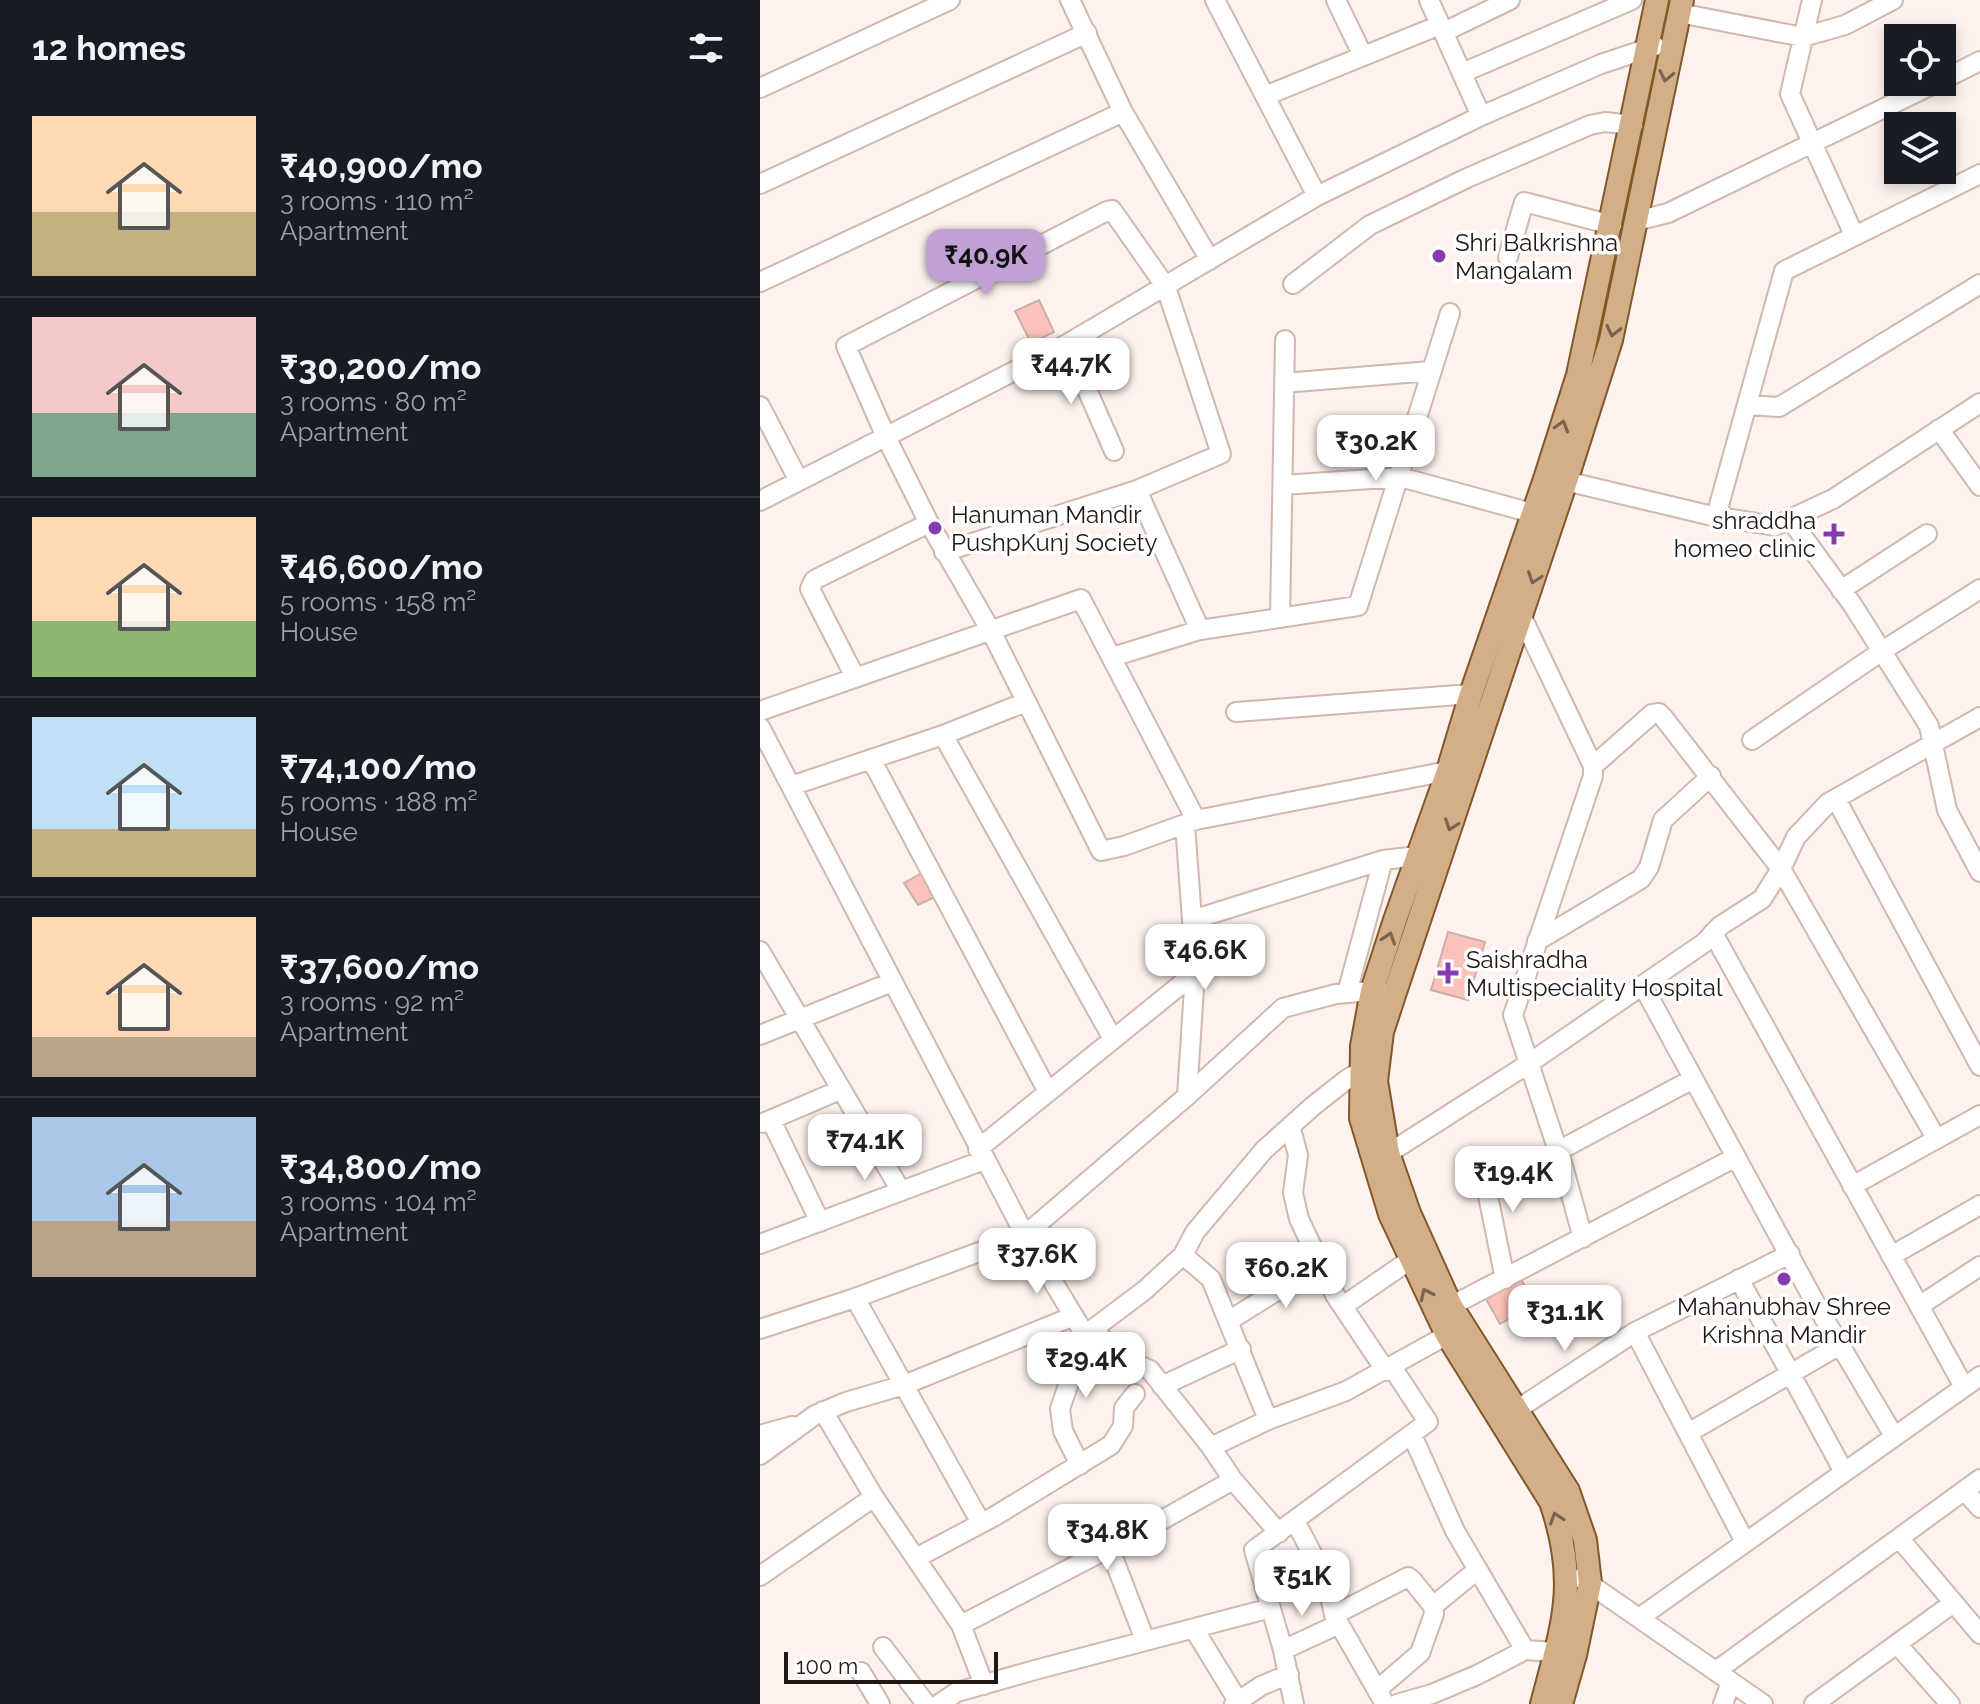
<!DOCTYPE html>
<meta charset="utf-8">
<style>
body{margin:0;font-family:Raleway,sans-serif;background:#242831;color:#f1f3f6;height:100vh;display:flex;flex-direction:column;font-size:30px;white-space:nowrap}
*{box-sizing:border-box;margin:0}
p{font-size:26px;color:#9ea1a6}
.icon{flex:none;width:44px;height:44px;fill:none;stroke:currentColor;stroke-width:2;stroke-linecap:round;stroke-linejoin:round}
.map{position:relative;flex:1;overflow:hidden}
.sheet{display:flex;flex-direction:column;background:#171b24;width:760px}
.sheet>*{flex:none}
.tools{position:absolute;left:1124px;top:24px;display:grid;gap:16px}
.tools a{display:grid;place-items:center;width:72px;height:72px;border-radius:0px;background:#171b24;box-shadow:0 4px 12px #0003;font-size:40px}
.scale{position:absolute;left:24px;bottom:20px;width:214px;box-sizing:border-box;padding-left:8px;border:4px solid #201814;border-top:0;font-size:22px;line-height:28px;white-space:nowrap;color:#201814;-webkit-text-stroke:6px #fff;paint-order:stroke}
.price{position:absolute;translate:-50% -68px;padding:0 18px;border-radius:16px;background:#fff;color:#222;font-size:26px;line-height:52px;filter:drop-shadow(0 2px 4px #0008)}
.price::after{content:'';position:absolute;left:50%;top:48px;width:24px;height:18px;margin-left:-12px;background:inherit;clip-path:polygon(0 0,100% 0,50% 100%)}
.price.active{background:#c0a0d5;color:#111}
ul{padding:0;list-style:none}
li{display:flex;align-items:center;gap:24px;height:200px;padding:0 32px}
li+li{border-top:2px solid #363941}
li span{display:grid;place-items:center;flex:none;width:224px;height:160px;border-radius:0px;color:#555}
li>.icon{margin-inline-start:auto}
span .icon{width:96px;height:96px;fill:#fffc;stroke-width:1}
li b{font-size:34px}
h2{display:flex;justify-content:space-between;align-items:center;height:96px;padding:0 32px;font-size:34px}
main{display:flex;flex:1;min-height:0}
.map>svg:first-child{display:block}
</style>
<main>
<section class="sheet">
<h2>12 homes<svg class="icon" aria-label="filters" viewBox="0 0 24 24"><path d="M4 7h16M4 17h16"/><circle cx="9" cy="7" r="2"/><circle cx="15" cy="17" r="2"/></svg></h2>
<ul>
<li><span style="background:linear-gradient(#ffd9b3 60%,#c2b280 0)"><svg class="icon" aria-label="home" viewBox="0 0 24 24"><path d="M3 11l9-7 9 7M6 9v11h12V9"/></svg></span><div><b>₹40,900/mo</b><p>3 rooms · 110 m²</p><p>Apartment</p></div></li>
<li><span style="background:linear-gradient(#f6c9c9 60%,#7fa58c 0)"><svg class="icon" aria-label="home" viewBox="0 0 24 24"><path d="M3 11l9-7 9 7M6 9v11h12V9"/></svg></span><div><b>₹30,200/mo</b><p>3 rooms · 80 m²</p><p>Apartment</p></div></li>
<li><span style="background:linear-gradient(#ffd9b3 65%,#8fb573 0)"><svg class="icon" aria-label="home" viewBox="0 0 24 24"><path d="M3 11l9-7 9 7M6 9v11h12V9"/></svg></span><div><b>₹46,600/mo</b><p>5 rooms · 158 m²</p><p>House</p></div></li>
<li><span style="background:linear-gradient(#bfe0f5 70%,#c2b280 0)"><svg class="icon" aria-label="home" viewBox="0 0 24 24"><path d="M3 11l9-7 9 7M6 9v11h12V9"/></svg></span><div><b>₹74,100/mo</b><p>5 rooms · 188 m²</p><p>House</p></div></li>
<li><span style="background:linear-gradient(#ffd9b3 75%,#b9a48a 0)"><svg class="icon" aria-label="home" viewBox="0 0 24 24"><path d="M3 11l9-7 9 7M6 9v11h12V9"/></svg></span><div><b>₹37,600/mo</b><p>3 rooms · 92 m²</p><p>Apartment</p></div></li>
<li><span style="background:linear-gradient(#a9c7e8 65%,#b9a48a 0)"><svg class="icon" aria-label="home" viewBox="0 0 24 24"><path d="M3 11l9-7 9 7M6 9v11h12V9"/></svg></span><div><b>₹34,800/mo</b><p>3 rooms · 104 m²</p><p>Apartment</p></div></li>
</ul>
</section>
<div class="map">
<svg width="1220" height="1704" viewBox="0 0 1220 1704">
<rect width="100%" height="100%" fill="#fdf2ed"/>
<!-- building -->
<path fill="#fac2ba" stroke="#cbafab" stroke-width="2" d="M279,300L294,332L271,343L255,311Z
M165,871L179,895L158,905L144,883Z
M688,932L725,942L708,1000L671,990Z
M761,1279L775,1304L740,1324L726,1299Z"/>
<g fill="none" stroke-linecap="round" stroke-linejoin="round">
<!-- minor casing -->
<g stroke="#d1b8ad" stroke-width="22">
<path id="minor" d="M310,0L363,112L450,260
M455,0L557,196
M576,0L603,56
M669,0L721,116
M1052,0L1030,94L1094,235
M919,13L1043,37L1085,25L1133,0
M684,32L750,0
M702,73L872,0
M1182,80L1220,61
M0,88L190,0
M505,96L680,25
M0,184L327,33
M876,221L908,213L1178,82
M748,257L764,202L852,225
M0,282L363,112
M533,284L610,225L707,178L830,125L845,122L873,125
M307,344L354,451
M524,383L671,371
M987,405L1019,407L1220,284
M0,406L39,481
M1179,429L1220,486
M793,478L948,515L1015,526L1073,499L1220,403
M523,485L640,477L772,513
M377,490L440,630
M0,501L307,344L557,196L721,116L841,64L895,46
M956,516L1024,271L1220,174
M1030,519L1092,604L1169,726L1187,810L1220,872
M184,552L377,490L461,454L406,287L352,210L347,211L86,346L126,437L169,523L231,631L341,851L364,846L436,820L688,771
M1081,590L1167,534
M761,615L833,766V776L753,1015L803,1166L823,1238
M520,618L525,340
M352,657L440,630L598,606L690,313
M95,677L50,589L54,580L169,523
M0,711L321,599L436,820
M476,712L711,694
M0,727L265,1235L427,1096L523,1008L576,994L612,991L623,993
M183,735L353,1039
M992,740L1122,651L1220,589
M111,759L288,1092
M833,766L892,714L899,713L903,717L1021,869L1176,1138
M31,786L183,735L266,702
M1076,799L1220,1066
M425,824L432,920
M953,933L1204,1387
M777,941L881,879L889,867L903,820L951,776
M0,951L141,1191
M883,986L1058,1308L1134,1436
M587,993L623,860
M0,1035L132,982
M427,1096L435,973
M11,1120L60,1222
M3,1123L80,1090
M531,1129L538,1155L533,1193L539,1219L575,1295L626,1371
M218,1149L435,973L432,920L623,860L658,856
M798,1151L933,1079
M720,1157L745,1279
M618,1160L768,1064L944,943L960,926L1002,899L1021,869L1036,837L1068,803L1220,717
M1092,1186L1220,1115
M0,1244L224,1160
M423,1255L451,1279L508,1420
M1131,1256L1220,1205
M979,1279L1084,1472
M95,1298L221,1523
M583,1306L650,1260
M691,1306L976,1157
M1159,1306L1220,1266
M470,1320L560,1264
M0,1329L95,1298L265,1235L325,1335
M333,1329L361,1357L390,1370L451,1447L473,1480L519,1533
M875,1332L985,1542
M402,1386L481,1349
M758,1409L875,1332L1030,1254
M63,1411L114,1497L201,1625L224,1685
M928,1433L1080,1345
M0,1435L32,1426
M652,1435L695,1531L765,1650
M451,1447L508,1420L586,1391L687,1335
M0,1455L55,1415L86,1402L144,1385L314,1316
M320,1465L303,1431L300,1409L325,1335L385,1290L423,1255L435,1232L504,1150L553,1106L586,1080L601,1071
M1205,1491L1220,1508
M535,1521L567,1582L574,1615L625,1704
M1139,1538L1220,1634
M349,1547L385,1640
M156,1558L235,1516L351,1445L363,1426L364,1408L375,1394
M0,1576L114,1497
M821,1578L1003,1704
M574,1615L648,1577L652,1580L673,1606
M879,1618L1220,1376
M201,1625L386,1529L473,1480
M434,1629L478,1701
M1137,1644L1190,1704
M123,1647L166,1704
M523,1650L579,1624
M956,1671L1220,1479
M101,1672L120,1704
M617,1690L660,1653L674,1614L673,1606L716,1571
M179,1704L197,1692L275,1670L511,1608
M474,1704L501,1686L529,1674
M534,1704L523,1650L494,1550L668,1422L632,1367
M637,1704L672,1694L717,1675L765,1650L796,1652
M963,1704L971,1682
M1054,1704L1192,1604"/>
</g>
<!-- major casing -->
<g stroke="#82582b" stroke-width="26">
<path id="major" d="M782,1704C803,1624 819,1584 791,1502L687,1335L630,1214L601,1118L602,1046L612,991L635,920L688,771L711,694L786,476L818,375L897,0
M801,1704L815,1655L830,1583L825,1540L808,1491L691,1306L649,1213L628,1153L616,1081L622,1032L634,995L806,481L851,340L922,0"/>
</g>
<!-- minor -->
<use href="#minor" stroke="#fff" stroke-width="18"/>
<!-- major -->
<use href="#major" stroke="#d3af88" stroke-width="22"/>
</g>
<!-- one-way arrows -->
<defs><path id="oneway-chevron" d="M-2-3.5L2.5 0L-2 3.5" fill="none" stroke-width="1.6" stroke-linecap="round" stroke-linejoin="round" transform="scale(2)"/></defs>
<g stroke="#7a644e">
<use href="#oneway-chevron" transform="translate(906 76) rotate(102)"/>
<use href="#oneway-chevron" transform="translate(853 331) rotate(103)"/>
<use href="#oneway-chevron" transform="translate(802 426) rotate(-73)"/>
<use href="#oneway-chevron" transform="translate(774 578) rotate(109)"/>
<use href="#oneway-chevron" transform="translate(691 825) rotate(109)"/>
<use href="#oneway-chevron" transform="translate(629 938) rotate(-72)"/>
<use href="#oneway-chevron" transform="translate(666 1294) rotate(-116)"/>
<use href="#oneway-chevron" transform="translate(796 1518) rotate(-108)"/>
</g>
<!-- markers -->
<g fill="#853bad" stroke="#fff" stroke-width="3">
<circle cx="679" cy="256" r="8"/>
<circle cx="175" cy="528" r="8"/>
<path d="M1070 522h8v8h8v8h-8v8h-8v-8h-8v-8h8z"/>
<path d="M684 961h8v8h8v8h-8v8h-8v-8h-8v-8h8z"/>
<circle cx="1024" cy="1279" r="8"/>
</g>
<g text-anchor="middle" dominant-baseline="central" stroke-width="7" stroke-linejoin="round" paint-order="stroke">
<!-- poi labels -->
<g font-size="24" fill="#201814" stroke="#fff" text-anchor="start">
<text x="695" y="242">Shri Balkrishna<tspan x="695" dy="28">Mangalam</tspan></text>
<text x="191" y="514">Hanuman Mandir<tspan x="191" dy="28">PushpKunj Society</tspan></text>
<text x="1056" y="520" text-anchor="end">shraddha<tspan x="1056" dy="28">homeo clinic</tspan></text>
<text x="706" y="959">Saishradha<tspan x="706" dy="28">Multispeciality Hospital</tspan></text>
<text x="1024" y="1306" text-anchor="middle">Mahanubhav Shree<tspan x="1024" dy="28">Krishna Mandir</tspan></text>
</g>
</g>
</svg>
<div class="tools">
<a><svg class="icon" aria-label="locate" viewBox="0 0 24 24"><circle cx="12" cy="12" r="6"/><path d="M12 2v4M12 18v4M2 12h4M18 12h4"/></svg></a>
<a><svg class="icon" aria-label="layers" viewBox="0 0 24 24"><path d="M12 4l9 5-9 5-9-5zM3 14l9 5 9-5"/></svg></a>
</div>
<div class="scale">100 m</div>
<b class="price active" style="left:226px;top:297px">₹40.9K</b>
<b class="price" style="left:311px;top:406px">₹44.7K</b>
<b class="price" style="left:616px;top:483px">₹30.2K</b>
<b class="price" style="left:445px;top:992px">₹46.6K</b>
<b class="price" style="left:105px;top:1182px">₹74.1K</b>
<b class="price" style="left:753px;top:1214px">₹19.4K</b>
<b class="price" style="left:277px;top:1296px">₹37.6K</b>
<b class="price" style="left:526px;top:1310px">₹60.2K</b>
<b class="price" style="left:805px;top:1353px">₹31.1K</b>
<b class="price" style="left:326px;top:1400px">₹29.4K</b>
<b class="price" style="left:347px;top:1572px">₹34.8K</b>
<b class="price" style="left:542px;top:1618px">₹51K</b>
</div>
</main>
